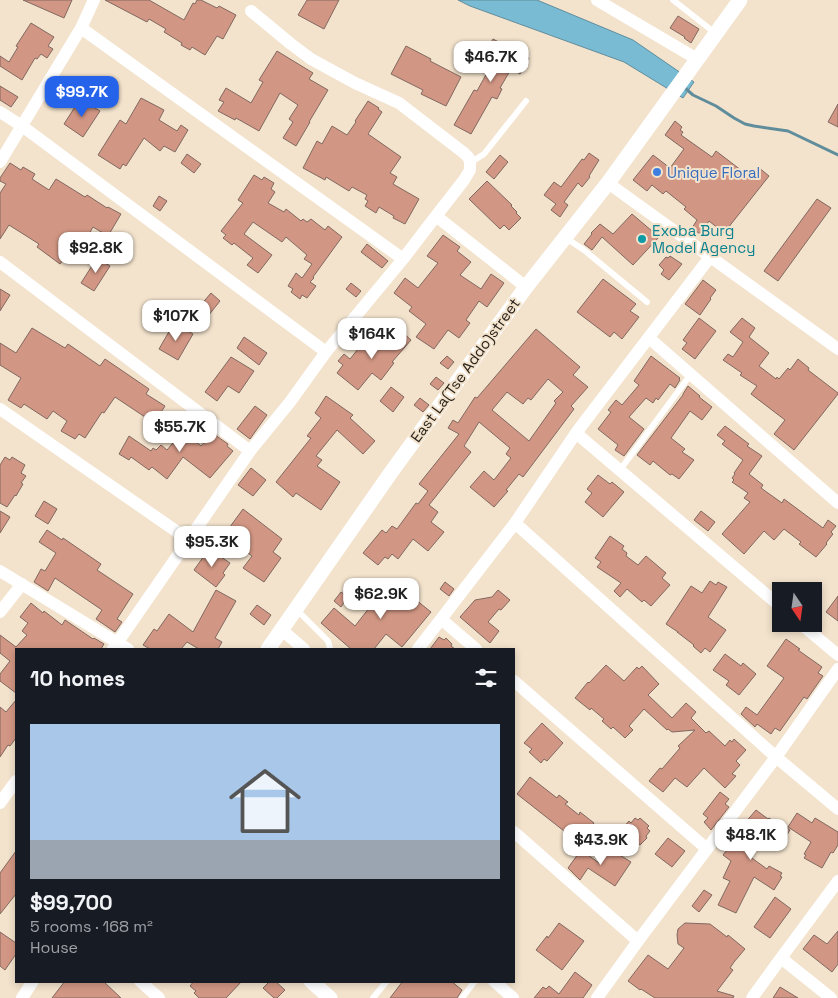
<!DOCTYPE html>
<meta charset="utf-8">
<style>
body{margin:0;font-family:"Space Grotesk",sans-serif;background:#242831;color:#f1f3f6;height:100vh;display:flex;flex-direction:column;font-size:19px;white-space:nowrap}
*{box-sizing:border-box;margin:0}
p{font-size:16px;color:#9ea1a6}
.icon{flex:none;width:28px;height:28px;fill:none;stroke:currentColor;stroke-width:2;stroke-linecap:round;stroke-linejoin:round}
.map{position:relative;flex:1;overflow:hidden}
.details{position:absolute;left:15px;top:648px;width:500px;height:335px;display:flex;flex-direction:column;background:#171b24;border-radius:0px;box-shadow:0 2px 8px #0003}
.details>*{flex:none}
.needle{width:32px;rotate:167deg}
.tools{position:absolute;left:772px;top:582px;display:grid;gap:10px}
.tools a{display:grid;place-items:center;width:50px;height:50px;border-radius:0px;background:#171b24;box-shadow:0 2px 8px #0003;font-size:25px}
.price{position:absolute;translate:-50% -42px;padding:0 11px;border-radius:10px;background:#fff;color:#222;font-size:16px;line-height:32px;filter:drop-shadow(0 1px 2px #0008)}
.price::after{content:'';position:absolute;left:50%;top:30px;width:15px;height:11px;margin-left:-8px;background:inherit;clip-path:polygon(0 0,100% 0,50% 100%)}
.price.selected{background:#2563eb;color:#fff}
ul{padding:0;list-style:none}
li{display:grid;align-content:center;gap:10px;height:265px;padding:0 15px}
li+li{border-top:1px solid #363941}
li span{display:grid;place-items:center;height:155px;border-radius:0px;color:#555}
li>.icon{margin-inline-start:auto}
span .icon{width:90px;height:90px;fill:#fffc;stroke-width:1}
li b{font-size:21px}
h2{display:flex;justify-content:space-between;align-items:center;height:60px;padding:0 15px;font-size:21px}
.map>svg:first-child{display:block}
</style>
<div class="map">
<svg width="838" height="998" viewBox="0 0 838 998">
<rect width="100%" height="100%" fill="#f3e3cd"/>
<!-- water -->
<path fill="#78bbd3" stroke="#608d9c" d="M458,0H537L633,40L694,82L683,98L624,62L470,6Z"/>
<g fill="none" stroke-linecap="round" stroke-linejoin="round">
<!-- stream -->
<path stroke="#608d9c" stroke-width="3" d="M685,88L693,95L716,106L734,118L745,124L754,126L788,131L838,155"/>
</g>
<!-- building -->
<path fill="#d29784" stroke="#816860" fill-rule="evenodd" d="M23,0H72L64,18Z
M105,0H149L184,20L193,3L195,4L197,0H201L217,8L219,6L236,15L223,39L217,36L205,55L192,47L190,50L181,45L182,43L164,32L166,29L149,19L147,22Z
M307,0H339L324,29L298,15Z
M678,16L699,29L691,43L684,38L685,37L670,28Z
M31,23L54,37L48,46L53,49L47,58L41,54L37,59L35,58L22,80L0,66V56L9,62L18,47L16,46Z
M493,39L529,58L520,74L511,69L500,88L502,89L497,99L492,97L471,134L454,125L474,90L477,91L494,60L484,55Z
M406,46L431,59L430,61L461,77L446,106L421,94L423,90L391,74Z
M277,51L313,73L309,79L328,90L309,122H310L296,146L283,138L293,122L289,119L298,105L280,93L259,131L236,118L235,120L218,111L224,102L219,100L226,88L251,103L263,82L259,80Z
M0,86L18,97L11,107L0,100Z
M141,98L164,110L159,120L177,131L181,125L188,130L175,152L164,146L160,151L144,138L126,166L123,164L120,169L98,155L120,120L126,124Z
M80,99L100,111L83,137L64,124Z
M368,101L379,108L378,109L382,112L368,134L401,157L390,173L397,177L393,184L419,199L405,224L393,218L394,216L379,207L376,213L365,206L368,201L365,199L367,195L352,187L349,191L326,177L325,180L303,168L317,141L322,144L332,126L347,135L356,122L355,121Z
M838,104V127L828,122Z
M675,121L682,127L680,130L683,132L681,135L712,157L716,151L750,177L758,167L769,176L724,233L709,221L700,234L692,228L697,220L684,209L686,207L666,191L663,194L652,185L647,191L633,180L653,155L670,168L684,149L665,135Z
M589,153L599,160L589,176L590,177L582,187L578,183L564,202L568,205L560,217L551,210L556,204L544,195L554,182L561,187L582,159L584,160Z
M187,154L201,164L194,173L181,163Z
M500,155L508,162L494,179L486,172Z
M10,163L21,170L23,167L35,174L32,179L49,190L56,179L85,197L87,195L107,208L108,207L121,214L108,236L93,227L85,241L80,237L60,264L37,247L39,244L9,225L0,239V193L6,184L0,181V178Z
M254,175L262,180L264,177L274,183L271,189L275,192L268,203L284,212L286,209L301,221L303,219L307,222L311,219L325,230L328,226L342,237L313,277L314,278L310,282L316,286L307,298L302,295L300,299L291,292L293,289L288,286L296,273L302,278L312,264L304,259L307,255L286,237L282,242L253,222L244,234L272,255L258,273L247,265L253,258L234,243L232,245L223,238L226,235L221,231L243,203L238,200Z
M487,181L512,205L511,206L517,212L516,213L521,218L509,230L504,225L500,229L469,199Z
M159,196L167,201L160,211L153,206Z
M817,199L831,208L778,281L764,271Z
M632,214L659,237L633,265L602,237L592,250L584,244L592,234L591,233L600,224L613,234Z
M443,235L460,247L457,251L471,262L460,275L481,289L491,274L504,283L487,307L479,301L466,320L470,323L459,338L448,330L434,349L416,337L426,324L409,311L412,307L394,293L405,278L418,288L438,263L427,256Z
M367,244L388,261L382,268L361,252Z
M670,256L682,264L669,280L661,274L664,270L659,265L666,257L668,258Z
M97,258L110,266L94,291L81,283Z
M603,279L636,304L630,311L639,317L622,339L614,332L610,337L577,312Z
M703,280L716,290L710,298L711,299L700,315L685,304Z
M351,283L361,291L356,297L346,289Z
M0,289L10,295L0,311Z
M211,293L220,301L204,321L194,313Z
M699,318L716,331L695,359L682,349L687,343L683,340Z
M742,318L755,328L749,337L769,353L759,366L776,379L777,377L779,379L788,368L790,370L798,359L809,368L808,370L838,393V394L794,450L774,434L785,420L751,394L757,386L740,375L742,373L723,360L728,354L733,357L743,342L730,332Z
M174,323L193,334L178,360L159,349Z
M32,328L65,348L68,344L100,366L105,359L149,389L146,394L165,406L154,423L115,397L104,413L102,412L85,438L79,434L75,439L61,431L67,421L53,411L47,419L24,404L21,408L8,400L21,378L0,365V343L16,353Z
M536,329L580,367L573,375L588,387L571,406L574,409L523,477L519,474L506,490L508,491L494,507L470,487L484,471L494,480L511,458L506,454L510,448L479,422L464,446L471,452L429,505L438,512L431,522L444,532L428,551L413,539L398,559L392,554L388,559L385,557L378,565L363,553L382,530L386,533L392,526L397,529L416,503L418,504L428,491L419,484L459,434L448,428L453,420L458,423L475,397L477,398ZM548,379L563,392L554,401L556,403L529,441L492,410L507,392L523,404L528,398L531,400Z
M401,331L411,340L392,362L394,363L381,380L372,373L358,390L337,373L343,365L338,361L344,354L350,359L358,349L360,350L368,340L379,349L393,333L396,336Z
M244,337L267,353L259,365L237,348Z
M447,356L454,362L448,369L440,363Z
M651,356L680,378L679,379L680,380L675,388L670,384L658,400L656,398L653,403L646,398L629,417L644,429L624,456L615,450L618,445L598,429L611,412L608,410L616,400L622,405L639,385L634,381Z
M231,357L254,371L239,393L228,386L217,401L205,392Z
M436,377L444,383L438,390L430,384Z
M688,386L700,396L699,397L712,407L702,420L690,411L671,438L685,449L682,452L694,460L679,479L672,474L670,475L653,461L650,465L637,455L683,395V394Z
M391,387L404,397L393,412L380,401Z
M326,396L353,415L350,418L375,441L363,454L337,430L316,456L322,460L317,466L340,482L321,510L296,493L293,497L276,482L311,438L307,436L321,418L315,413Z
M420,398L429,405L423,412L414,405Z
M255,406L267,415L250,439L237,429Z
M185,415L192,421L189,425L194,429L188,435L201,446L209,437L211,440L215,435L228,444L227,446L233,451L210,478L183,457L167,479L152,467L149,470L131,457L129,460L119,454L129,436L151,451L153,448L156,450L161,445L167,450L178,437L176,436L179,432L175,427Z
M725,426L749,444L747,446L762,456L749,474L763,485L761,488L782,503L784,499L823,528L828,520L836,526L831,532L833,534L826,543L827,544L816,557L799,544L801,542L784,529L774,540L764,531L744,554L722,534L750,502L744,498L748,493L732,482L734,480L732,478L735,474L734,473L743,460L722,444L725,441L717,435Z
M5,457L10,460L12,457L25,465L21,473L26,476L21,483L23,484L16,496L15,495L7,507L0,503V465Z
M251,468L266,480L253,496L238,485Z
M598,475L610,484L612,482L624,492L603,517L585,502L592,493L587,489Z
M44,501L57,509L48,524L35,516Z
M243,509L282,539L273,552L281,558L264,582L243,568L252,556L224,535Z
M0,511L10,517L0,533Z
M701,511L715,522L708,531L694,520Z
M47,530L62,540L63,538L101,564L97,570L133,594L117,619L122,622L115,632L96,619L102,610L55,578L48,591L34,582L41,569L45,571L56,553L39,542Z
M610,536L624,546L622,549L627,553L626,556L638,565L646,556L666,573L662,578L670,585L651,606L644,600L642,602L627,589L620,597L614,591L621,583L597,567L601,562L595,558Z
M209,549L230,563L223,573L225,575L216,587L194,570Z
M391,580L431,612L402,647L386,634L374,649H351L321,623L334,608L355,626Z
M710,581L716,585L718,582L727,587L708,617L726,630L710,652L705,648L701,653L693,646L694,645L677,632H678L666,624L691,586L702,593Z
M445,582L454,589L449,596L440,589Z
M216,590L236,601L215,638L222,642L218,649H199L187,642L181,649H150L143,645L154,629L157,631L169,614L193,632Z
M498,590L510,600L501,610L499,609L488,622L499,631L490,643L460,617L475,600L492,597Z
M341,592L348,597L341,607L334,601Z
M838,596V621L826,612Z
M31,603L43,613L44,611L62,625L65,620L93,639L94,638L104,644L101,649H16V693L0,681V674L10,661L0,653V635L16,647L27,635L22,631L28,623L20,617Z
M257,605L271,615L264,625L250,614Z
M439,637L444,640L446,638L452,644L451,646L455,649H430Z
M786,639L800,649L798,650L822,667L818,673L823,676L807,699L804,697L780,731L775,728L771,734L757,724L755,727L741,714L746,707L757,715L784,678L767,666Z
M725,654L741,666L743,663L756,674L739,695L726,685L729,681L713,670Z
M606,665L624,681L637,667L639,669L642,666L659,684L648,695L672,718L686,703L696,712L691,718L706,733L709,731L725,746L730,740L732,742L734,739L746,750L736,761L740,765L732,774L736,776L725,788L704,768L687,787L675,778L663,792L649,781L660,768L662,769L680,748L678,746L695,730L672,732L668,729L667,730L644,709L629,726L633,730L625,738L613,727L611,729L602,721L604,719L591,708L590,710L575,698L588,682L589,683Z
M16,700V738L10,746L8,745L0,757V707L6,712Z
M542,723L563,743L547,761L544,759L541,763L529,752L532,749L524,743Z
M530,777L557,798L559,795L568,802L565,804L579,815L580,812L594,823L578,842L517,794Z
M720,792L729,799L725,804L729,807L711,830L704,822L708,818L703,814Z
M756,810L768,819L769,818L779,825L780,823L790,830L778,848L755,833L743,849L750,854L749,856L767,869L769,866L782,873L780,876L782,877L774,890L754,877L736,913L718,905L730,881L723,878L731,861L723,855L733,842L737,844L749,828L744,824Z
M797,813L812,823L815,818L838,832V845L833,853L831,852L822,868L804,858L806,855L804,854L811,842L788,827Z
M635,818L638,820L640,818L649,826L647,828L650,831L646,836L647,838L640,845L622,829L629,821L631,823Z
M668,838L685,851L672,867L655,854Z
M610,849L631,862L615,886L588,868L580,880L568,868L581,850L599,863Z
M16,851V894L0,914V873Z
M704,890L712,895L699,912L692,906Z
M775,897L791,909L770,938L754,927Z
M559,923L584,941L562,970L536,950L547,936L548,938Z
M685,923L710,924L727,937L728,935L745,949L734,962L730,968L733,970L717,991L734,996L733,998H655L641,989L640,990L628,981L648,955L668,969L684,948L678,944L677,935L678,929Z
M838,931V964L832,972L803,949L814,935L827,944Z
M0,932L16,943V954L5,970L0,966Z
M575,972L592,985L583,998H534L543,987L546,989L549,986L559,994Z
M65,981H103L121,998H52Z
M194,981H242L226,998H199L194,993L196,991L190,986Z
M270,981H275L285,990L277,998H274L263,988Z
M403,981H451L462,990L457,998H390Z
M780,987L798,998H773Z"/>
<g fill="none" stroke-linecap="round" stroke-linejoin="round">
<!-- service -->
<path stroke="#fff" stroke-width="6" d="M673,0L715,33
M470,163L484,154L526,101
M566,238L584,250L647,302
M620,470L691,374
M296,609L328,641L330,649
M373,998L387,981
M462,998L475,981"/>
<!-- minor -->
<path stroke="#fff" stroke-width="12" d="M597,0L697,59
M251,11L291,44L311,59L355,83L399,103L464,153L469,158L470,163V170L464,180L436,216
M81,28L403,259
M0,112L22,126L326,352
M0,162L81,28L94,0
M608,183L838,349
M0,262L250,451
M649,338L838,503
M0,409L189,540
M576,433L781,607
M515,523L776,757L838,809
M0,571L128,649
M0,612L22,584
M441,619L476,649
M801,624L838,655
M282,630L304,649
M113,649L250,451L290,402L326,352L403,259L436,216L526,287
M418,649L515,523L576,433L710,257
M514,681L707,849
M0,803L16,781
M514,832L638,941
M140,981L159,998
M494,981L513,998
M22,998L33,981
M597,998L638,941L776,757L838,669
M752,998L781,958
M831,998L781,958L838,881"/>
<!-- tertiary -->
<path stroke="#fff" stroke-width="15" d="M268,649L392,471L526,287L608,183L740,0
M311,981L330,998"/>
</g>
<!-- markers -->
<circle fill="#3f7fe0" stroke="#f3e3cd" stroke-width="2" cx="657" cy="172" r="5"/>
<circle fill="#0f9aa8" stroke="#f3e3cd" stroke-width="2" cx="642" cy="239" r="5"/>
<g text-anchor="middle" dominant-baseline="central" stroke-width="4" stroke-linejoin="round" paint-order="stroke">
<!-- shop labels -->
<g font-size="15" fill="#366cbe" stroke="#f3e3cd" text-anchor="start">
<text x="667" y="172">Unique Floral</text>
</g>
<!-- culture labels -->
<g font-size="15" fill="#0d838f" stroke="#f3e3cd" text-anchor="start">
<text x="652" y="230">Exoba Burg<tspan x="652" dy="17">Model Agency</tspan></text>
</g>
<!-- street labels -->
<g font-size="15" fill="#29231b" stroke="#f3e3cd">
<text transform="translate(465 370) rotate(-54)">East La(Tse Addo)street</text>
</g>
</g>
</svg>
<div class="tools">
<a><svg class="needle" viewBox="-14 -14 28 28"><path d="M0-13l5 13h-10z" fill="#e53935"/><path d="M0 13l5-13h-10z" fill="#9ea1a6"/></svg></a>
</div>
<b class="price" style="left:491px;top:83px">$46.7K</b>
<b class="price selected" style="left:82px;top:118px">$99.7K</b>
<b class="price" style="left:96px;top:274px">$92.8K</b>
<b class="price" style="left:176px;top:342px">$107K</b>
<b class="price" style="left:372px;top:360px">$164K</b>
<b class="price" style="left:180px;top:453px">$55.7K</b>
<b class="price" style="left:212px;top:568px">$95.3K</b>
<b class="price" style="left:381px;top:620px">$62.9K</b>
<b class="price" style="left:751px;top:861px">$48.1K</b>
<b class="price" style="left:601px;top:866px">$43.9K</b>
<section class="details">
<h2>10 homes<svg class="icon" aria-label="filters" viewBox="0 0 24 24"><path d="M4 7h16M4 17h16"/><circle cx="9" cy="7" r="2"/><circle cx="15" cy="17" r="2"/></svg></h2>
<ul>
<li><span style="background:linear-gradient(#a9c7e8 75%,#9aa5b1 0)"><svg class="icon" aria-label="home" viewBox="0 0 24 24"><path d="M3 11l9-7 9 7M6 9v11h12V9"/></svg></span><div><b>$99,700</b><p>5 rooms · 168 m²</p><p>House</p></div></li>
</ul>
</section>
</div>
